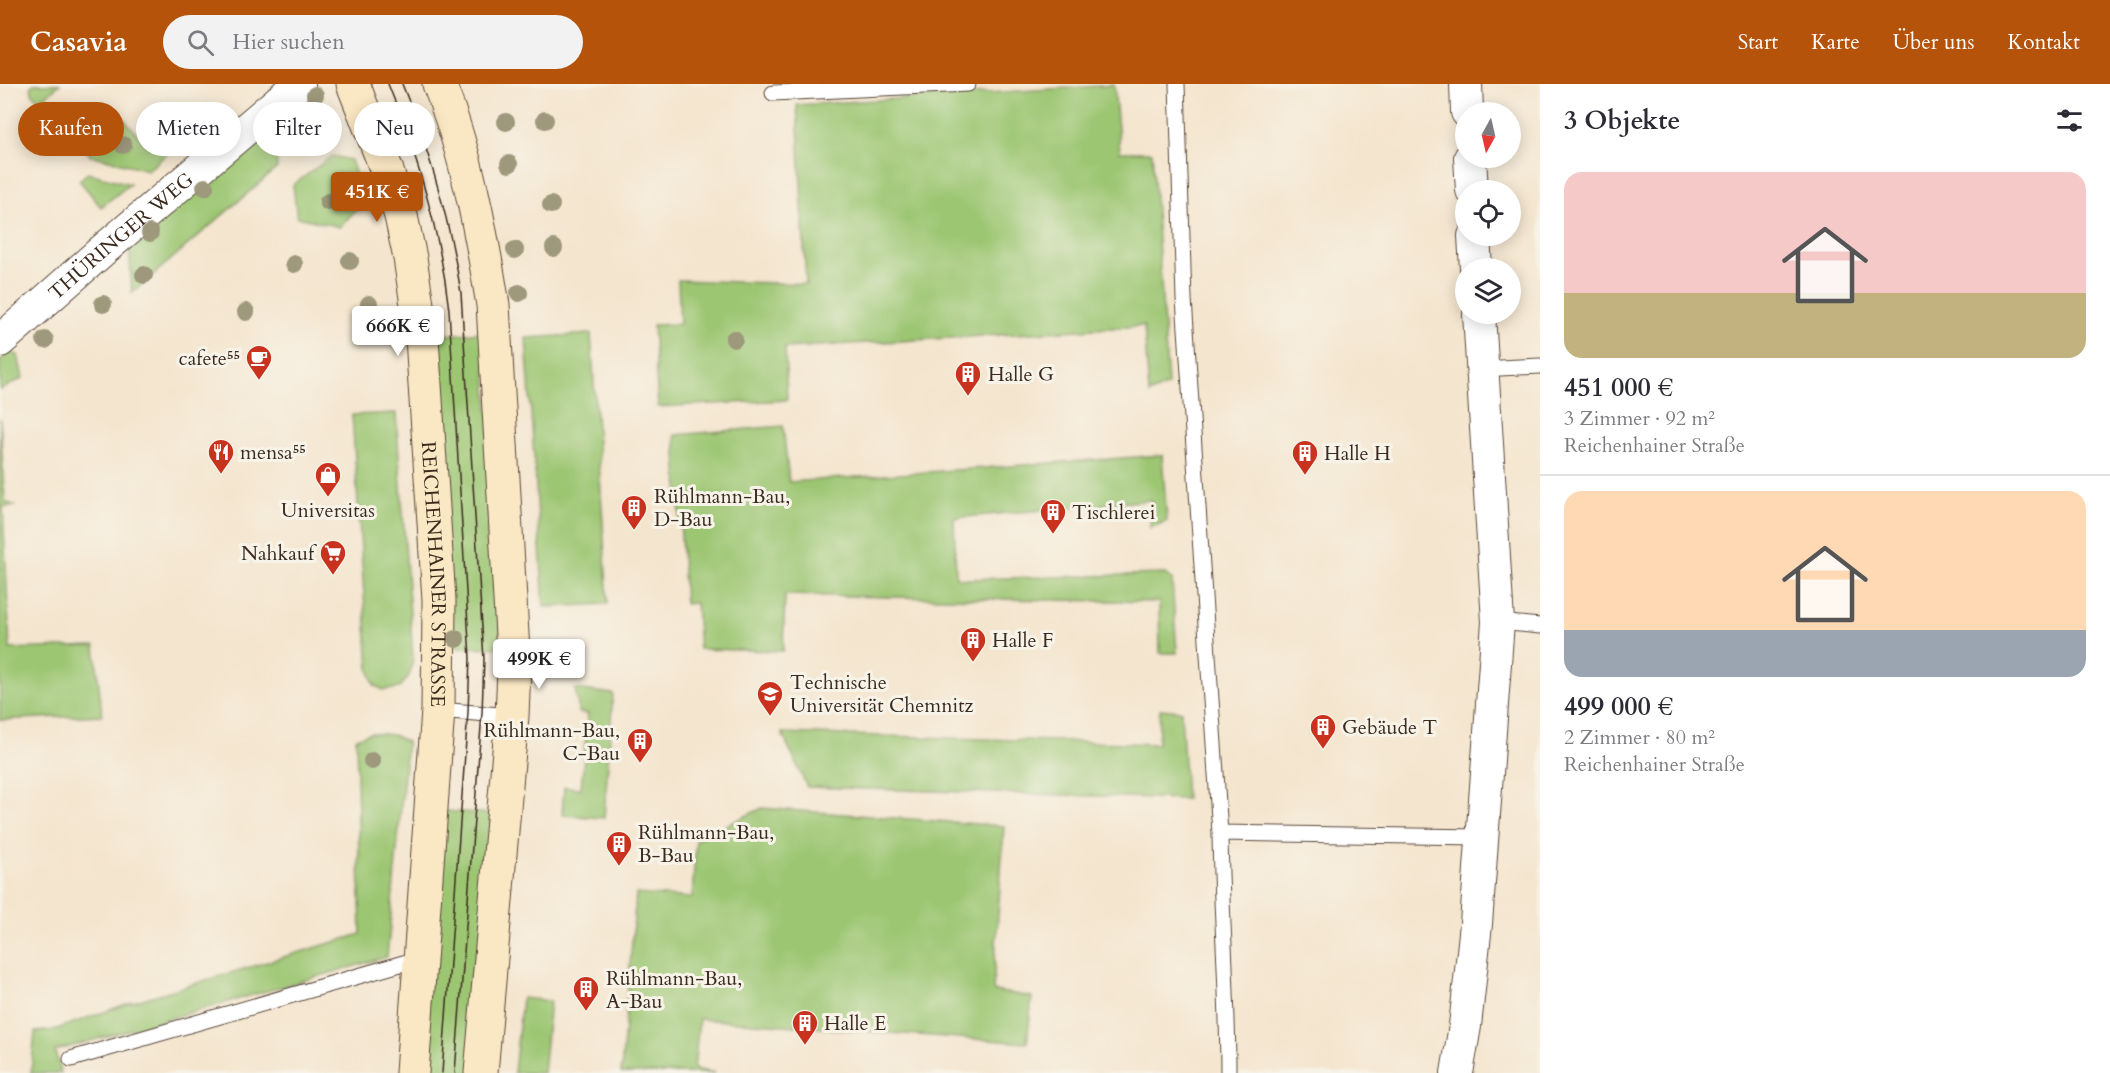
<!DOCTYPE html>
<html lang="de">
<meta charset="utf-8">
<style>
body{margin:0;font-family:Cardo,serif;background:#f2f2f3;color:#2b2b33;height:100vh;display:flex;flex-direction:column;font-size:22px;white-space:nowrap}
*{box-sizing:border-box;margin:0}
p{font-size:20px;color:#7c7c81}
.icon{flex:none;width:33px;height:33px;fill:none;stroke:currentColor;stroke-width:2;stroke-linecap:round;stroke-linejoin:round}
.map{position:relative;flex:1;overflow:hidden}
.sheet{display:flex;flex-direction:column;background:#fff;width:570px}
.sheet>*{flex:none}
.hud{position:absolute;left:18px;top:18px;width:570px;height:54px;display:flex;gap:12px}
.needle{width:39px;rotate:188deg}
.fabs{position:absolute;left:1455px;top:18px;display:grid;gap:12px}
.fabs a{display:grid;place-items:center;width:66px;height:66px;border-radius:50%;background:#fff;box-shadow:0 3px 15px #0003;font-size:30px}
.price{position:absolute;translate:-50% -51px;padding:0 14px;border-radius:6px;background:#fff;color:#222;font-size:20px;line-height:39px;filter:drop-shadow(0 2px 3px #0008)}
.price::after{content:'';position:absolute;left:50%;top:36px;width:18px;height:14px;margin-left:-9px;background:inherit;clip-path:polygon(0 0,100% 0,50% 100%)}
.price.selected{background:#b45309;color:#fff}
ul{padding:0;list-style:none}
li{display:grid;align-content:center;gap:12px;height:318px;padding:0 24px}
li+li{border-top:2px solid #e1e1e2}
li span{display:grid;place-items:center;height:186px;border-radius:18px;color:#555}
li>.icon{margin-inline-start:auto}
span .icon{width:108px;height:108px;fill:#fffc;stroke-width:1}
li b{font-size:26px}
h2{display:flex;justify-content:space-between;align-items:center;height:72px;padding:0 24px;font-size:26px}
.tag{padding:0 21px;border-radius:27px;background:#fff;box-shadow:0 3px 15px #0003;font-size:21px;line-height:54px}
.tag.selected{background:#b45309;color:#fff}
header{display:flex;align-items:center;gap:36px;box-sizing:border-box;height:84px;padding:0 30px;background:#b45309;color:#fff}
header strong{font-size:28px}
nav{display:flex;gap:33px;margin-inline-start:auto;font-size:21px}
.search{width:420px;height:54px;background:#f2f2f3;display:flex;align-items:center;gap:15px;box-sizing:border-box;padding:0 21px;border-radius:33px;color:#7c7c81;font-size:22px}
main{display:flex;flex:1;min-height:0}
.map>svg:first-child{display:block}
</style>
<header>
<strong>Casavia</strong>
<div class="search"><svg class="icon" aria-label="search" viewBox="0 0 24 24"><circle cx="10" cy="10" r="6"/><path d="M15 15l6 6"/></svg>Hier suchen</div>
<nav><a>Start</a><a>Karte</a><a>Über uns</a><a>Kontakt</a></nav>
</header>
<main>
<div class="map">
<svg width="1540" height="989" viewBox="0 0 1540 989">
<rect width="100%" height="100%" fill="#f7f3e8"/>
<filter id="ink" filterUnits="userSpaceOnUse"><feTurbulence type="fractalNoise" baseFrequency=".0167" numOctaves="2"/><feDisplacementMap in="SourceGraphic" scale="12" xChannelSelector="R" yChannelSelector="G"/><feConvolveMatrix kernelMatrix="1 2 1 2 8 2 1 2 1" color-interpolation-filters="sRGB"/></filter>
<filter id="wash" filterUnits="userSpaceOnUse"><feTurbulence type="fractalNoise" baseFrequency=".008" numOctaves="4" result="noise"/><feDisplacementMap in="SourceGraphic" scale="24" xChannelSelector="R" yChannelSelector="G"/><feGaussianBlur stdDeviation="1.35" result="paint"/><feColorMatrix in="noise" values="0 0 0 0 0 0 0 0 0 0 0 0 0 0 0 0 0 1.4 0 .05"/><feComposite in="paint" operator="in"/></filter>
<g filter="url(#wash)">
<rect width="100%" height="100%" fill="#f4e5ce"/>
<!-- green -->
<path fill="#9cc672" stroke="#6c7848" stroke-width="1.5" d="M34,0H60L40,17L32,9L31,2Z
M1114,1L1120,68H1152L1168,301L1149,310L1144,242L785,264L787,316L658,323L653,241L680,240L678,196L806,200L797,21Z
M117,27L149,64L193,27L204,40L192,49L189,45L183,51L185,54L148,86L90,71L80,59Z
M274,36L277,84L132,209L129,160Z
M332,72L351,76L364,117L340,143L297,133L293,101Z
M88,89L130,100L101,123L79,96Z
M484,248L502,564L451,563L433,252Z
M591,250L608,520L544,523L526,254Z
M10,268L18,271L23,294L0,306V277Z
M396,329L413,575L409,592L399,604L383,606L374,601L369,585L352,331Z
M0,334L5,418L16,422L3,423L10,565L95,562L102,631L0,636Z
M783,342L789,398L1162,371L1167,437L1150,444L1151,416L954,434L956,493L965,495L1165,490L1172,496L1177,569H1160L1159,518L785,511L783,567L699,565L696,519L685,520L675,351Z
M575,605L613,610L604,734L562,731L564,703L581,704L588,630L579,629Z
M1160,625L1181,627L1186,715L807,703L782,649L1158,660Z
M370,649L393,651L407,658L387,873L55,967L61,989H31L35,948L54,946L129,919L361,850L356,654Z
M762,724L1004,742L993,907L1032,913L1027,959L699,935L694,985L715,989H621L636,810L692,814L696,756Z
M443,727L494,730L473,989H421Z
M522,914L550,917L543,989H514Z"/>
</g>
<g filter="url(#ink)">
<g fill="none" stroke-linecap="round" stroke-linejoin="round">
<!-- lane casing -->
<g stroke="#574638" stroke-width="17">
<path id="lane" d="M1177,0L1184,215L1220,749C1221,829 1228,909 1228,989
M773,9L968,0
M1482,285L1540,282
M1498,538L1540,542
M438,626L512,632
M1220,749L1481,753
M71,975L421,874"/>
</g>
<!-- street casing -->
<g stroke="#574638" stroke-width="34">
<g id="street">
<path d="M1466,0L1467,28"/>
<path d="M1470,74L1472,106"/>
<path d="M1474,152L1476,184"/>
<path id="s1" d="M0,257L103,166L299,0"/>
<path d="M1457,989L1465,942L1476,840L1498,538L1479,230"/>
</g>
</g>
<!-- secondary casing -->
<g stroke="#574638" stroke-width="35">
<g id="secondary">
<path id="s2" d="M353,0L386,84L401,132L410,174L422,254L439,516L438,626L412,989"/>
<path d="M439,0C467,70 481,147 493,221L514,585L512,632L481,989"/>
</g>
</g>
<!-- lane -->
<use href="#lane" stroke="#fff" stroke-width="15"/>
<!-- street -->
<use href="#street" stroke="#fff" stroke-width="32"/>
<!-- secondary -->
<use href="#secondary" stroke="#fae7c3" stroke-width="33"/>
<!-- tram -->
<path stroke="#3b2a1e" stroke-width="1.5" d="M388,0C418,73 440,147 449,226L470,574L468,628L442,989
M402,0C430,68 450,137 461,209L484,575L482,629L455,989"/>
</g>
<!-- trees -->
<g fill="#9e987b">
<circle cx="315" cy="11" r="9"/>
<circle cx="545" cy="36" r="9"/>
<circle cx="506" cy="38" r="9"/>
<circle cx="311" cy="53" r="9"/>
<circle cx="123" cy="61" r="9"/>
<circle cx="509" cy="80" r="9"/>
<circle cx="205" cy="103" r="9"/>
<circle cx="328" cy="118" r="9"/>
<circle cx="551" cy="121" r="9"/>
<circle cx="150" cy="149" r="9"/>
<circle cx="554" cy="164" r="9"/>
<circle cx="515" cy="166" r="9"/>
<circle cx="350" cy="177" r="9"/>
<circle cx="294" cy="180" r="9"/>
<circle cx="144" cy="191" r="9"/>
<circle cx="519" cy="209" r="9"/>
<circle cx="103" cy="220" r="9"/>
<circle cx="369" cy="220" r="9"/>
<circle cx="246" cy="228" r="9"/>
<circle cx="734" cy="255" r="9"/>
<circle cx="45" cy="256" r="9"/>
<circle cx="456" cy="555" r="9"/>
<circle cx="372" cy="677" r="9"/>
</g>
</g>
<!-- icons -->
<defs>
<g id="cafe-pin" transform="scale(1.35)"><path d="M0 17L-7.5 6A9.5 9.5 0 1 1 7.5 6Z" fill="#c8321e" stroke="#f7f3e8"/><path d="M-5.5-4.5H6V0H3Q3 3.5 0 3.5H-2.5Q-5.5 3.5-5.5 0ZM3-3.2v2h1.7v-2ZM-6 4.5H4V6H-6Z" fill="#fff"/></g>
<g id="building-pin" transform="scale(1.35)"><path d="M0 17L-7.5 6A9.5 9.5 0 1 1 7.5 6Z" fill="#c8321e" stroke="#f7f3e8"/><path d="M-4-6H4V6H1V3H-1V6H-4ZM-2.5-4.3h1.7v1.8h-1.7ZM.8-4.3h1.7v1.8H.8ZM-2.5-1h1.7V.8h-1.7ZM.8-1h1.7V.8H.8Z" fill="#fff"/></g>
<g id="restaurant-pin" transform="scale(1.35)"><path d="M0 17L-7.5 6A9.5 9.5 0 1 1 7.5 6Z" fill="#c8321e" stroke="#f7f3e8"/><path d="M-5-6h1v4h1v-4h1v4h1v-4h1v5L-1.5 .5V6h-2V.5L-5-1ZM5-6V6H3V1.5H1.5Q1.5-4 5-6Z" fill="#fff"/></g>
<g id="shop-pin" transform="scale(1.35)"><path d="M0 17L-7.5 6A9.5 9.5 0 1 1 7.5 6Z" fill="#c8321e" stroke="#f7f3e8"/><path d="M-5-2.5h2.3a2.7 3.5 0 0 1 5.4 0H5L5.5 6h-11ZM-1.5-2.5h3a1.5 2.3 0 0 0-3 0Z" fill="#fff"/></g>
<g id="supermarket-pin" transform="scale(1.35)"><path d="M0 17L-7.5 6A9.5 9.5 0 1 1 7.5 6Z" fill="#c8321e" stroke="#f7f3e8"/><path d="M-6-5.5h2.5l.6 2H6L4.5 2H-2.5L-4.4-4H-6ZM-1.5 3.2a1.3 1.3 0 1 0 .1 0ZM3 3.2a1.3 1.3 0 1 0 .1 0Z" fill="#fff"/></g>
<g id="university-pin" transform="scale(1.35)"><path d="M0 17L-7.5 6A9.5 9.5 0 1 1 7.5 6Z" fill="#c8321e" stroke="#f7f3e8"/><path d="M0-5L7-2L0 1L-7-2ZM-4 1L0 2.5L4 1V4Q0 6-4 4Z" fill="#fff"/></g>
</defs>
<g fill-rule="evenodd">
<use href="#cafe-pin" x="259" y="274"/>
<use href="#building-pin" x="968" y="290"/>
<use href="#restaurant-pin" x="221" y="368"/>
<use href="#building-pin" x="1305" y="369"/>
<use href="#shop-pin" x="328" y="391"/>
<use href="#building-pin" x="634" y="424"/>
<use href="#building-pin" x="1053" y="428"/>
<use href="#supermarket-pin" x="333" y="469"/>
<use href="#building-pin" x="973" y="556"/>
<use href="#university-pin" x="770" y="610"/>
<use href="#building-pin" x="1323" y="643"/>
<use href="#building-pin" x="640" y="657"/>
<use href="#building-pin" x="619" y="760"/>
<use href="#building-pin" x="586" y="905"/>
<use href="#building-pin" x="805" y="939"/>
</g>
<g text-anchor="middle" dominant-baseline="central" stroke-width="6" stroke-linejoin="round" paint-order="stroke">
<!-- street labels -->
<g font-size="20" fill="#3b2a1e" stroke="#f7f3e8">
<text stroke="none"><textPath href="#s1" startOffset="160">THÜRINGER WEG</textPath></text>
<text stroke="none"><textPath href="#s2" startOffset="501">REICHENHAINER STRASSE</textPath></text>
</g>
<!-- poi labels -->
<g font-size="20" fill="#3b2a1e" stroke="#f7f3e8" text-anchor="start">
<text x="240" y="274" text-anchor="end">cafete⁵⁵</text>
<text x="988" y="290">Halle G</text>
<text x="240" y="368">mensa⁵⁵</text>
<text x="1324" y="369">Halle H</text>
<text x="654" y="412">Rühlmann-Bau,<tspan x="654" dy="23">D-Bau</tspan></text>
<text x="328" y="426" text-anchor="middle">Universitas</text>
<text x="1072" y="428">Tischlerei</text>
<text x="314" y="469" text-anchor="end">Nahkauf</text>
<text x="992" y="556">Halle F</text>
<text x="790" y="598">Technische<tspan x="790" dy="23">Universität Chemnitz</tspan></text>
<text x="1342" y="643">Gebäude T</text>
<text x="620" y="646" text-anchor="end">Rühlmann-Bau,<tspan x="620" dy="23">C-Bau</tspan></text>
<text x="638" y="748">Rühlmann-Bau,<tspan x="638" dy="23">B-Bau</tspan></text>
<text x="606" y="894">Rühlmann-Bau,<tspan x="606" dy="23">A-Bau</tspan></text>
<text x="824" y="939">Halle E</text>
</g>
</g>
</svg>
<div class="fabs">
<a><svg class="needle" viewBox="-14 -14 28 28"><path d="M0-13l5 13h-10z" fill="#e53935"/><path d="M0 13l5-13h-10z" fill="#7c7c81"/></svg></a>
<a><svg class="icon" aria-label="locate" viewBox="0 0 24 24"><circle cx="12" cy="12" r="6"/><path d="M12 2v4M12 18v4M2 12h4M18 12h4"/></svg></a>
<a><svg class="icon" aria-label="layers" viewBox="0 0 24 24"><path d="M12 4l9 5-9 5-9-5zM3 14l9 5 9-5"/></svg></a>
</div>
<b class="price selected" style="left:377px;top:139px">451K €</b>
<b class="price" style="left:398px;top:273px">666K €</b>
<b class="price" style="left:539px;top:606px">499K €</b>
<div class="hud">
<a class="tag selected">Kaufen</a>
<a class="tag">Mieten</a>
<a class="tag">Filter</a>
<a class="tag">Neu</a>
</div>
</div>
<section class="sheet">
<h2>3 Objekte<svg class="icon" aria-label="filters" viewBox="0 0 24 24"><path d="M4 7h16M4 17h16"/><circle cx="9" cy="7" r="2"/><circle cx="15" cy="17" r="2"/></svg></h2>
<ul>
<li><span style="background:linear-gradient(#f6c9c9 65%,#c2b280 0)"><svg class="icon" aria-label="home" viewBox="0 0 24 24"><path d="M3 11l9-7 9 7M6 9v11h12V9"/></svg></span><div><b>451 000 €</b><p>3 Zimmer · 92 m²</p><p>Reichenhainer Straße</p></div></li>
<li><span style="background:linear-gradient(#ffd9b3 75%,#9aa5b1 0)"><svg class="icon" aria-label="home" viewBox="0 0 24 24"><path d="M3 11l9-7 9 7M6 9v11h12V9"/></svg></span><div><b>499 000 €</b><p>2 Zimmer · 80 m²</p><p>Reichenhainer Straße</p></div></li>
</ul>
</section>
</main>
